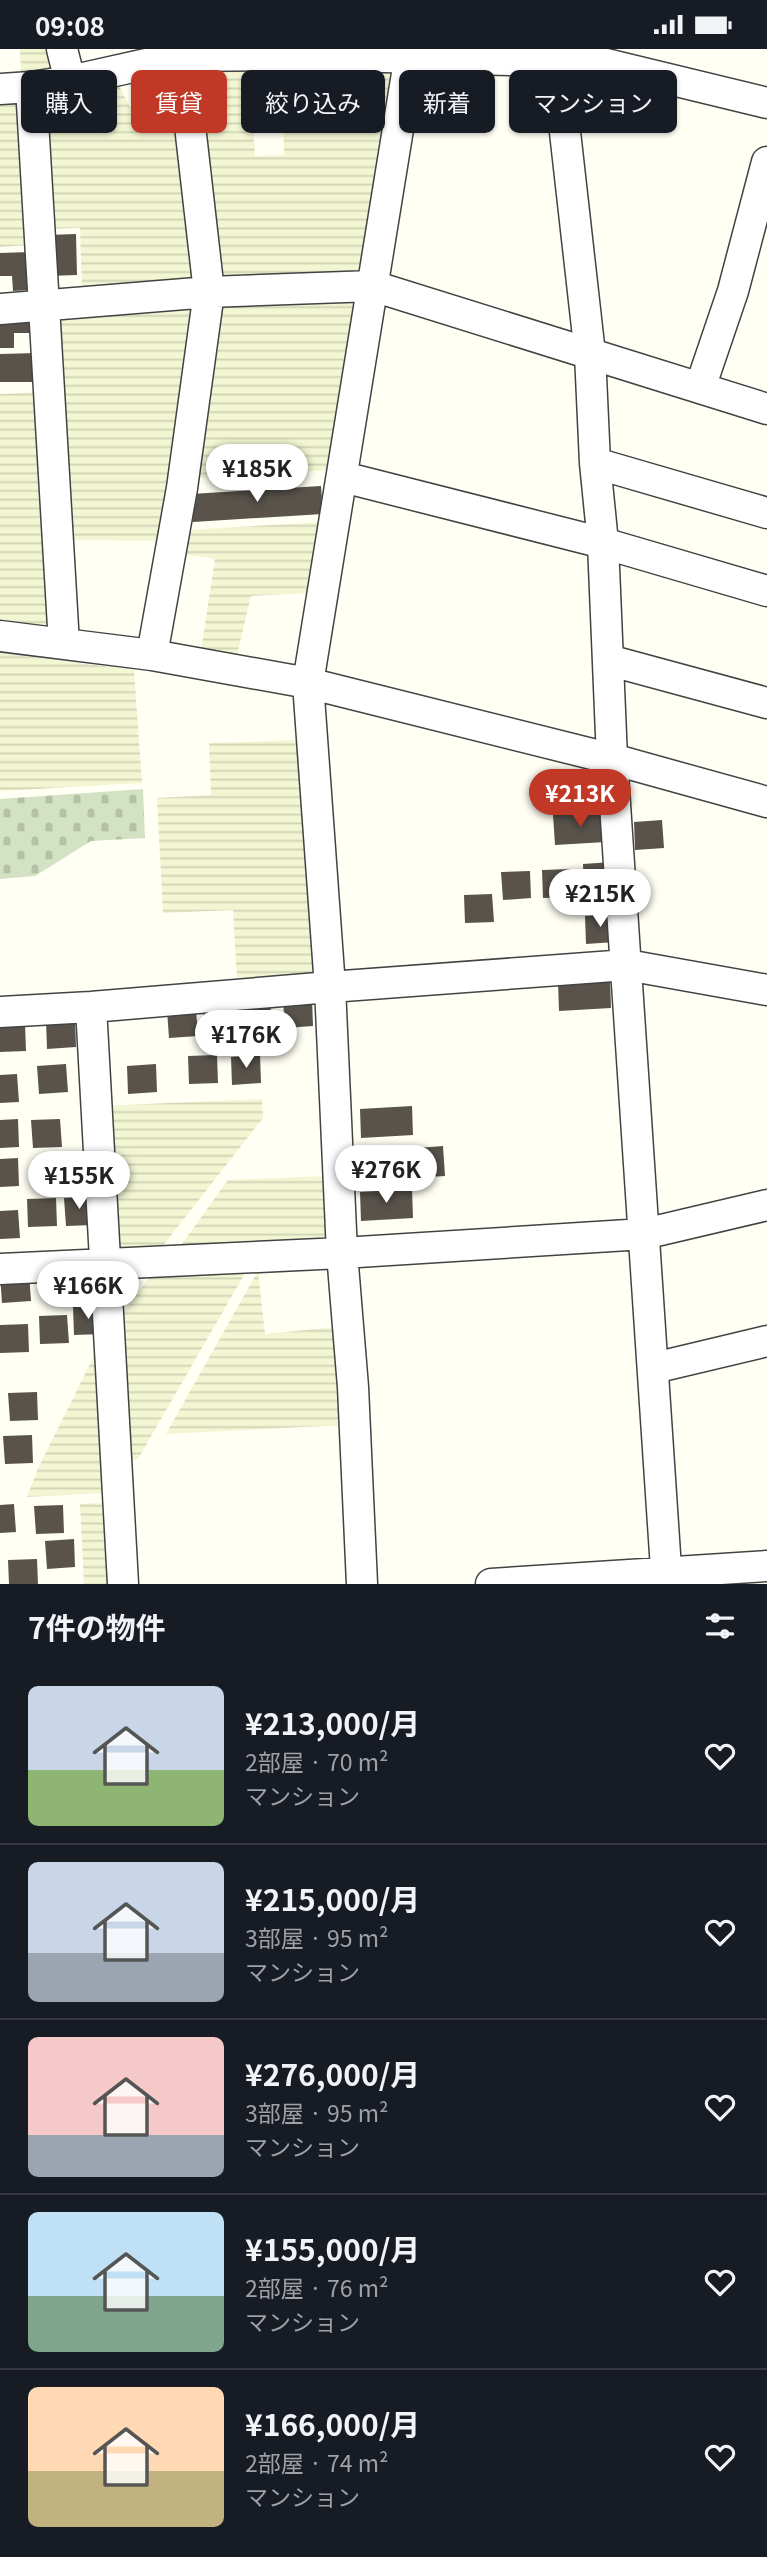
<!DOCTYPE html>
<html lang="ja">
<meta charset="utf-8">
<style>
body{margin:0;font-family:Georgia,"Noto Sans JP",serif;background:#242831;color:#f1f3f6;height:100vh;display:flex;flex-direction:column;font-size:26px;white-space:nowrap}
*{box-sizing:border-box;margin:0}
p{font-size:23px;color:#9ea1a6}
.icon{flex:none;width:38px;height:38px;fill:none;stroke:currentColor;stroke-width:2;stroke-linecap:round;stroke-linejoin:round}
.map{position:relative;height:1535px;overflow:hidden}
.side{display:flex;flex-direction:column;background:#171b24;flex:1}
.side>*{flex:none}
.banner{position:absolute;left:21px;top:21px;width:726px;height:63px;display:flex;gap:14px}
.price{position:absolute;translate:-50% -60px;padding:0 16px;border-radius:24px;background:#fff;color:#222;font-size:23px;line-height:46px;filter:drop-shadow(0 2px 4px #0008)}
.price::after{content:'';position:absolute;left:50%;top:42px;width:21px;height:16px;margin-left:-10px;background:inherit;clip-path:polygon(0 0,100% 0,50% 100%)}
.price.active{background:#c23827;color:#fff}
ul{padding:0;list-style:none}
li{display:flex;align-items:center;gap:21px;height:175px;padding:0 28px}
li+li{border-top:2px solid #363941}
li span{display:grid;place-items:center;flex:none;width:196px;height:140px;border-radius:10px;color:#555}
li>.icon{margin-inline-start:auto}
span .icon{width:84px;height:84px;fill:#fffc;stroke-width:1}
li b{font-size:30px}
h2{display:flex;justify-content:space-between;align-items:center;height:84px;padding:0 28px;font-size:30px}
.pill{padding:0 24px;border-radius:10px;background:#171b24;box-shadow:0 2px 5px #0004;font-size:24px;line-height:63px}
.pill.active{background:#c23827;color:#fff}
.status{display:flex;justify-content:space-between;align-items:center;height:49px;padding:0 35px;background:#171b24;direction:ltr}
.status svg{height:19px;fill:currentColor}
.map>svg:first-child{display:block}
</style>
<div class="status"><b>09:08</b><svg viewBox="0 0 49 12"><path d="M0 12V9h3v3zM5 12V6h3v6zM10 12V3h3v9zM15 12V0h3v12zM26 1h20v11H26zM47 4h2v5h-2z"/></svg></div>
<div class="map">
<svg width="767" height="1535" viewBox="0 0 767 1535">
<defs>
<pattern id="farmland-rules" width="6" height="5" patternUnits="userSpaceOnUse" patternTransform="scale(1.75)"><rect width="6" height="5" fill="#f3f6d3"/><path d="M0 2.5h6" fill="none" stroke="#cfd2b4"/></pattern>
<pattern id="cemetery-stones" width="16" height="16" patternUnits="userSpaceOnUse" patternTransform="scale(1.75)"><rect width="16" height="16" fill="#d3e2c3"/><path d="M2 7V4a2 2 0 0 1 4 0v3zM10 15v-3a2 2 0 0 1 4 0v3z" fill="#b4c1a6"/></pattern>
</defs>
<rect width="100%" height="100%" fill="#fffff4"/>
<!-- farmland -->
<path fill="url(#farmland-rules)" d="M20,0H54L58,21L21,26Z
M250,16L255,107L284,106L283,17L379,18L392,25L363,223L221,235L193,17Z
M116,31L130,58L167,50L177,59L200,232L82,242L80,179L43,180L41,49Z
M20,49L30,196L0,198V51Z
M358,245L331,421L191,429L224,253Z
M203,251L168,492L66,491L52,264Z
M43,343L53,583L0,577V345Z
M324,473L310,544L251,547L237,606L201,601L215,510L181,505L185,481Z
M0,604L134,621L142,734L0,742Z
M302,691L315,926L237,931L233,861L163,864L157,749L211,746L209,694Z
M262,1050L263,1069L154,1208L108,1210L100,1057Z
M326,1127L329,1195L174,1206L228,1131Z
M248,1219L138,1410L124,1414L113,1277L152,1225Z
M258,1222L265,1285L337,1278L345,1376L166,1385Z
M97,1301L104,1444L27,1448L38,1419Z
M111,1453L115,1535H84L80,1455Z"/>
<!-- cemetery -->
<path fill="url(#cemetery-stones)" d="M143,740L145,789L91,792L35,827L0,830V750Z"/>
<!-- building -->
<path fill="#59534c" d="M76,185L77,226L48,227L47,186Z
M30,203L31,241L13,242L12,227H0V204Z
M0,266H37V284H14V299H0Z
M37,304V333H0V305Z
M321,437L323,465L193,473L191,445Z
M605,764L606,793L555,796L553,766Z
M662,771L664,799L635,801L634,773Z
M612,813L613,841L584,843L583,815Z
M570,820L572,848L543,849L542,821Z
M530,822L531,849L503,851L501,823Z
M492,845L494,873L465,874L464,846Z
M614,865L615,893L586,895L585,867Z
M610,930L611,959L559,962L558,933Z
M312,949L313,977L285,979L283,951Z
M270,950L272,978L243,979L242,951Z
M231,952L233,980L204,982L203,954Z
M196,960L198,987L169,989L167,961Z
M75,970L76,998L47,1000L46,972Z
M25,974L26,1002L0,1003V975Z
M217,1006L218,1034L189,1035L188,1007Z
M260,1006L261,1034L232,1036L231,1008Z
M66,1015L68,1043L39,1045L37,1017Z
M156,1015L157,1043L128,1045L127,1017Z
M17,1025L19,1053L0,1054V1026Z
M412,1057L413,1086L361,1089L360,1060Z
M18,1070L19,1098L0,1099V1071Z
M60,1070L62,1098L33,1099L31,1071Z
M443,1097L445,1127L393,1130L391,1101Z
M18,1109L19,1137L0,1138V1110Z
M63,1109L64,1137L36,1138L34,1110Z
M412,1140L413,1169L361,1172L360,1143Z
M93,1148L94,1176L66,1177L64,1149Z
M56,1149L57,1177L28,1178L27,1150Z
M18,1161L20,1189L0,1190V1162Z
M29,1224L31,1252L2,1254L0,1226Z
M76,1224L78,1252L49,1253L48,1225Z
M101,1257L103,1285L74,1286L73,1258Z
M67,1266L69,1294L40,1295L39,1267Z
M28,1275L29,1303L0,1304V1276Z
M37,1343L38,1371L10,1372L8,1344Z
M32,1386L33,1414L5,1415L3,1387Z
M14,1455L16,1483L0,1484V1456Z
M63,1456L64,1484L36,1485L34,1457Z
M74,1490L75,1518L47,1520L45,1492Z
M37,1510L38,1535H9L8,1511Z"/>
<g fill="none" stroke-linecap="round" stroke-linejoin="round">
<!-- minor casing -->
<g stroke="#434343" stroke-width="33">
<path id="minor" d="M62,0L70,32
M557,12L590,305L595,414L603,494L612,710L667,1535
M31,38L64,595
M0,40L31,38L70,32L182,7L299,6L598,13L767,54
M0,260L209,243L373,237L767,360
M700,339L733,242L767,113
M595,414L767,464
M343,428L603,494L767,542
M0,587L152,606L308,634L612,710L767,753
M152,606L182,439L209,243L182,7
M608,611L767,654
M91,958L123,1535
M0,963L91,958L330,938L627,916L767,941
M0,1220L342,1204L644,1185L767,1156
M654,1319L767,1292
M362,1535L353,1338L342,1204L330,938L308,634L411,0
M491,1535L767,1517"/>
</g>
<!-- minor -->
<use href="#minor" stroke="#fff" stroke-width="30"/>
</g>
</svg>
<b class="price" style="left:257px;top:455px">¥185K</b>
<b class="price active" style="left:580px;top:780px">¥213K</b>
<b class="price" style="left:600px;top:880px">¥215K</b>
<b class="price" style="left:246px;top:1021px">¥176K</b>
<b class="price" style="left:386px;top:1156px">¥276K</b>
<b class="price" style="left:79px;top:1162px">¥155K</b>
<b class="price" style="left:88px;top:1272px">¥166K</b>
<div class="banner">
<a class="pill">購入</a>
<a class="pill active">賃貸</a>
<a class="pill">絞り込み</a>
<a class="pill">新着</a>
<a class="pill">マンション</a>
</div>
</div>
<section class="side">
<h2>7件の物件<svg class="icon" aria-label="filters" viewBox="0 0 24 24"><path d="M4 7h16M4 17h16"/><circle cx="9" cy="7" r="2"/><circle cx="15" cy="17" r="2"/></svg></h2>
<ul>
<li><span style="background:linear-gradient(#c9d6e8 60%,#8fb573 0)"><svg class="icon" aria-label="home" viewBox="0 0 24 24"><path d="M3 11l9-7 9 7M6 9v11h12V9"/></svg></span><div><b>¥213,000/月</b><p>2部屋 · 70 m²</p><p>マンション</p></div><svg class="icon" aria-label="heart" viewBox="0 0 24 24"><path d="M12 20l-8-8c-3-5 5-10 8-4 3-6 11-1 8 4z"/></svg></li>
<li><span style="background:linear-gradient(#c9d6e8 65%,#9aa5b1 0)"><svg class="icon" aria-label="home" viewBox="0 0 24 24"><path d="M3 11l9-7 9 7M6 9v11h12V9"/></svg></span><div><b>¥215,000/月</b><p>3部屋 · 95 m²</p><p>マンション</p></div><svg class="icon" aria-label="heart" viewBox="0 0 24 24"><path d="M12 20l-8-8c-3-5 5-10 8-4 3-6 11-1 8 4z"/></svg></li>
<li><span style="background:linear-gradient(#f6c9c9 70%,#9aa5b1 0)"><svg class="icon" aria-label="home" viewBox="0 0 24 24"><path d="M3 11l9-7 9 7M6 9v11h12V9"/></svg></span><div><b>¥276,000/月</b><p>3部屋 · 95 m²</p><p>マンション</p></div><svg class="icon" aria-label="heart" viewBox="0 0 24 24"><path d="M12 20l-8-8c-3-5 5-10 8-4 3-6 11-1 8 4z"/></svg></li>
<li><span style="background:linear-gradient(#bfe0f5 60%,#7fa58c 0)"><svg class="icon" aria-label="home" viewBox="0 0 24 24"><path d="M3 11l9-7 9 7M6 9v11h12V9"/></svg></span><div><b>¥155,000/月</b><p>2部屋 · 76 m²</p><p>マンション</p></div><svg class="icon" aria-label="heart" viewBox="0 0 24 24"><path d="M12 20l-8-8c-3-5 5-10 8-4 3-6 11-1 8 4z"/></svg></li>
<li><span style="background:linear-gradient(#ffd9b3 60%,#c2b280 0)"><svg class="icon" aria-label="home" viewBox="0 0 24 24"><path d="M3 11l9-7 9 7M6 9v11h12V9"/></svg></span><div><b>¥166,000/月</b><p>2部屋 · 74 m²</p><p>マンション</p></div><svg class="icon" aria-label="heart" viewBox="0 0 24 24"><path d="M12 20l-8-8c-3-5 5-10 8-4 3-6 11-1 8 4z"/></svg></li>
</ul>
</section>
